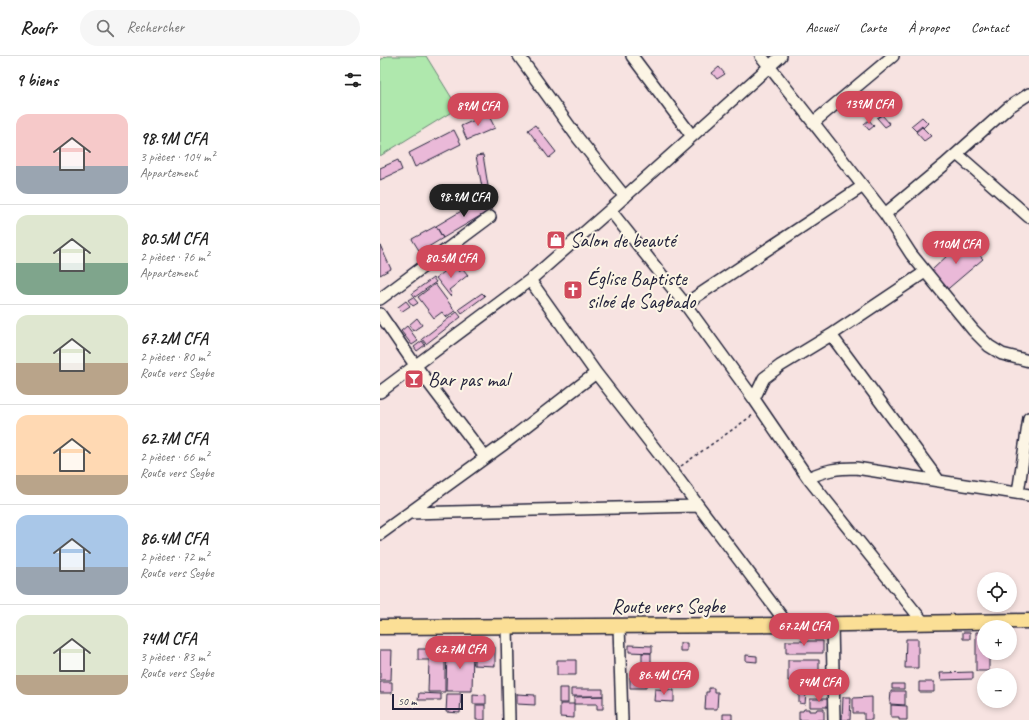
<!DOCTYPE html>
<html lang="fr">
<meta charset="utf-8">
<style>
body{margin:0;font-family:Caveat,sans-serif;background:#f6f6f6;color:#222;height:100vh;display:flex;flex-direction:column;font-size:15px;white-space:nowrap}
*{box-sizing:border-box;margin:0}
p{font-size:13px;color:#767676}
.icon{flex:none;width:22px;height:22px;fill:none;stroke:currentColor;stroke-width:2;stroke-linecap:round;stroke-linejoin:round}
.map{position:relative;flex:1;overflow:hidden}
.details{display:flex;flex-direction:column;background:#fff;width:380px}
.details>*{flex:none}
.tools{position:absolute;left:597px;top:516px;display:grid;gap:8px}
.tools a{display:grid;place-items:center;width:40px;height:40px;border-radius:50%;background:#fff;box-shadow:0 2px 6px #0003;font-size:20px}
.scale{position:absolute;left:12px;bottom:10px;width:71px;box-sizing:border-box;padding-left:4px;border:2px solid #22223b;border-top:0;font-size:11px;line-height:14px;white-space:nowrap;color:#22223b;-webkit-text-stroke:3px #fcf5e5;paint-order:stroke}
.price{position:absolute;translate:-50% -34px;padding:0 9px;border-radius:14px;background:#d1495b;color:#fff;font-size:13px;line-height:26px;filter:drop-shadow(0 1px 2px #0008)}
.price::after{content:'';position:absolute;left:50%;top:24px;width:12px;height:9px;margin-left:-6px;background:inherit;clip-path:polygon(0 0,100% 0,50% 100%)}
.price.selected{background:#222;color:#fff}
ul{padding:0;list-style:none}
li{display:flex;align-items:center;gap:12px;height:100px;padding:0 16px}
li+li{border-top:1px solid #e0e0e0}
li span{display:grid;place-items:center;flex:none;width:112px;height:80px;border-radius:12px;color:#555}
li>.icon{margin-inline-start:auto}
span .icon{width:48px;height:48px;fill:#fffc;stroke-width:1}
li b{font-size:17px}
h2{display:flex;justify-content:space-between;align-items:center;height:48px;padding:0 16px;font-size:17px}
header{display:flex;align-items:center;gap:24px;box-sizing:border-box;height:56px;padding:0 20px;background:#fff;border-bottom:1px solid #e0e0e0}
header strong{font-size:19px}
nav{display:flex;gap:22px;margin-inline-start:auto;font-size:14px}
.search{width:280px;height:36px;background:#f6f6f6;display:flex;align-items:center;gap:10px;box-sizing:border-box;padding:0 14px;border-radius:22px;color:#767676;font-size:15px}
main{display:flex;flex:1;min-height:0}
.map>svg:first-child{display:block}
</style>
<header>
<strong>Roofr</strong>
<div class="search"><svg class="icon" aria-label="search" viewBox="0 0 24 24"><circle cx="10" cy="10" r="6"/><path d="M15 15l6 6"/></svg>Rechercher</div>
<nav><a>Accueil</a><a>Carte</a><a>À propos</a><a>Contact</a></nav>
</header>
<main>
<section class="details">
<h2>9 biens<svg class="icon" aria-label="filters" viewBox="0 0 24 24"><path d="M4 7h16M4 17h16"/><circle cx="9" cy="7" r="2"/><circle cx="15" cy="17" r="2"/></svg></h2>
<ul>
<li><span style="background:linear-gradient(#f6c9c9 65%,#9aa5b1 0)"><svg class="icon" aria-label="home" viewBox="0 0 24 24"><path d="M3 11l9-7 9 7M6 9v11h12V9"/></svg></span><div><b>98.9M CFA</b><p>3 pièces · 104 m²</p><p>Appartement</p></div></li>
<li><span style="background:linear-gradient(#dfe7d0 60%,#7fa58c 0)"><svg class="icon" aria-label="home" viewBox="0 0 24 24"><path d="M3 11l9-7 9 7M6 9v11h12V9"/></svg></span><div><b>80.5M CFA</b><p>2 pièces · 76 m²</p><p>Appartement</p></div></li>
<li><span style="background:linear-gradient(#dfe7d0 60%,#b9a48a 0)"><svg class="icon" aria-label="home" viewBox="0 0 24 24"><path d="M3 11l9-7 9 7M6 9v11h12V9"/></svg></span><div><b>67.2M CFA</b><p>2 pièces · 80 m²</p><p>Route vers Segbe</p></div></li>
<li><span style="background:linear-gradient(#ffd9b3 75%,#b9a48a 0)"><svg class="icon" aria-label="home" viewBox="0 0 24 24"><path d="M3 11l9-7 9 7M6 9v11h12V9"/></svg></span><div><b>62.7M CFA</b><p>2 pièces · 66 m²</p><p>Route vers Segbe</p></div></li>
<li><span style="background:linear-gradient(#a9c7e8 65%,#9aa5b1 0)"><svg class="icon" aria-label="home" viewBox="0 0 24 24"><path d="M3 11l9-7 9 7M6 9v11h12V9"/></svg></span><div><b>86.4M CFA</b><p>2 pièces · 72 m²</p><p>Route vers Segbe</p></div></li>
<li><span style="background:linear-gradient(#dfe7d0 75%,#b9a48a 0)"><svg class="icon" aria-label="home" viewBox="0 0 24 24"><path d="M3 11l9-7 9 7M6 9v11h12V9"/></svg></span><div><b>74M CFA</b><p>3 pièces · 83 m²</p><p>Route vers Segbe</p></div></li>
</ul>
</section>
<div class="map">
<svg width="649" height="664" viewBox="0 0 649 664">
<rect width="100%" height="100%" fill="#f7e3e1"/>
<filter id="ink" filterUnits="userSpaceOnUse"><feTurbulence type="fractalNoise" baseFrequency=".025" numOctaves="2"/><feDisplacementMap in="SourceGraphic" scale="8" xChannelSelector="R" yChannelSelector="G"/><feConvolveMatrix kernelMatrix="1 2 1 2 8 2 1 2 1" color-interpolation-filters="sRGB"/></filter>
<g filter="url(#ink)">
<!-- green -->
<path fill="#afe8ad" stroke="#688574" d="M7,0H46L78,52L0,100V4Z"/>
<!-- building -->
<path fill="#eab9d8" stroke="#22223b" d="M339,11L345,18L337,23L332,17Z
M108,58L115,72L87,84L81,70Z
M502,59L510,68L505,71L497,62Z
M542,61L548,67L543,72L542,70L536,75L531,70Z
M489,64L494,70L489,74L484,68Z
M155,69L176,96L169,102L148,74Z
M542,71L551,80L544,85L536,76Z
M74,74L81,88L35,111L29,97Z
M103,99L108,130L102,131L96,100Z
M18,104L22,114L0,124V112Z
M105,141L112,153L63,182L56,170Z
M56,170L63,182L40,196L32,183Z
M585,183L603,203L563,237L552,214Z
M0,189L11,213L0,219Z
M71,211L73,214L76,212L79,216L83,213L88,219L69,234L72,238L70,240L56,222Z
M53,222L56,226L35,241L32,237Z
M55,228L75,255L66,261L62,256L54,262L38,241Z
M102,237L105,240L82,257L79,253Z
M33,241L38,247L33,250L28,244Z
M26,245L30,250L21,256L18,251Z
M77,256L81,261L46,288L42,283Z
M37,262L42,269L33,275L29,269Z
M27,270L38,285L32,289L21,275Z
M42,285L45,289L37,295L34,291Z
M583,576H590V583H583Z
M596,576H604V597H609V615H596Z
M526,583H538V612H525Z
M406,585H443V597H406Z
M300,587H307V595H300Z
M249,589L272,590V597L249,596Z
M94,591H115V610L94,609Z
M38,593H65V636H48L49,604H38Z
M67,593H93L92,635H66Z
M0,594H12L11,624H0Z
M262,597H271V618H259V607L262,608Z
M366,599L377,600V606L366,605Z
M177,604H196V619H177Z
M408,604H439V625H408Z
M272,608L294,609V618L272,617Z
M593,616V623L561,624L560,617Z
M250,621H258V628H266V632H250Z
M0,626H12V637H0Z
M539,626H554V636H539Z
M512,628H524V633H512Z
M179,632H188V647H179Z
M329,632H334V636H338L337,653H325L326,636H329Z
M191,633H223V640H191Z
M275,633L294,634V646L274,645Z
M511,635H525V649L510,648Z
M39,637L61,638V644H38Z
M419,637H426L425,648L419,647Z
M67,638H81L80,657L66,656Z
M93,638L106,639V648H93Z
M137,638L155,639V649L137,648Z
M223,640V653H217V648H194V641Z
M463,641H471L470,664H462Z
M492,641V664H484V657H473V642Z
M430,643H448L447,651H430Z
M180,648H194V662L180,661Z
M96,649H105V664H96Z
M511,649L527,650V664H519V661H511Z
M424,653H429V655H436L437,653H444V664H419V655H423Z
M343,658H352V664H343Z"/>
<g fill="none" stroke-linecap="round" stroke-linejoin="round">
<!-- minor casing -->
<g stroke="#22223b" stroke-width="14">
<path id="minor" d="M139,0L198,82L245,141
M252,0L312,80
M381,0L505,158L531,198L593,274L609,290L622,298L649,305
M434,66L513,0
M577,98L649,161
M230,154L305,248L374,343L428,422L544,567
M505,158L564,109L629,51L649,38
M150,224L216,317L293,416L408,569
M0,243L110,161
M305,248L483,130
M0,258L35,309L105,401
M451,279L559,425
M0,336L150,224L230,154L401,0
M374,343L384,322L400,310L451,279L545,216
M428,422C446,414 457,412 476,412L649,439
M638,437L649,362
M29,457L318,450
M0,478L124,388L216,317
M452,568L454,664
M239,570L242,664
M127,571L129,664"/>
</g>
<!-- major casing -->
<g stroke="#22223b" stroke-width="17">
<path id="major" d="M0,571L408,569L649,565"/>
</g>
<!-- path -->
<path stroke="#22223b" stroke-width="1.5" stroke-dasharray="3 3" stroke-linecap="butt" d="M301,410L373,359"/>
<!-- minor -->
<use href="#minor" stroke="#fcf5e5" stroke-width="11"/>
<!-- major -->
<use href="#major" stroke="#fbdf96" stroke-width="14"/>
</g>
</g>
<!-- icons -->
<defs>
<g id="shop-square" transform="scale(1)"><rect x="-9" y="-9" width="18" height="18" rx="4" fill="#d1495b" stroke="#fcf5e5"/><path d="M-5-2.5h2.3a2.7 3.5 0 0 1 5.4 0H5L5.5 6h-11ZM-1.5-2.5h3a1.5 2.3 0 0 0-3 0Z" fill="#fff"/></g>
<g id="church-square" transform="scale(1)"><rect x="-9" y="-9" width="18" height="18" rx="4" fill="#d1495b" stroke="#fcf5e5"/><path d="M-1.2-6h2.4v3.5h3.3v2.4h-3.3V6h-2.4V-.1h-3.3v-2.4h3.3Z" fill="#fff"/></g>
<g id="bar-square" transform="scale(1)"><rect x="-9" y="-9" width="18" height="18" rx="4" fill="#d1495b" stroke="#fcf5e5"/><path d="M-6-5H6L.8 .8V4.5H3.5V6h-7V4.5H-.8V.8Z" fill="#fff"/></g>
</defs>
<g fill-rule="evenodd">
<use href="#shop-square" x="176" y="184"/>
<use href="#church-square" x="193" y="234"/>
<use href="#bar-square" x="34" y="323"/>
</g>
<g text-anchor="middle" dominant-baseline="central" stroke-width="4" stroke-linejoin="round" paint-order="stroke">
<!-- poi labels -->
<g font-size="20" fill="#22223b" stroke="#fcf5e5" text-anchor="start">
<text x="190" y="184">Salon de beauté</text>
<text x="207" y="222">Église Baptiste<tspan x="207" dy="23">siloé de Sagbado</tspan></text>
<text x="48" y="323">Bar pas mal</text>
</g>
<!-- street labels -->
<g font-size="20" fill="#22223b" stroke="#fcf5e5">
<text x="288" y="550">Route vers Segbe</text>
</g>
</g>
</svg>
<div class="tools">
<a><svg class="icon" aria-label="locate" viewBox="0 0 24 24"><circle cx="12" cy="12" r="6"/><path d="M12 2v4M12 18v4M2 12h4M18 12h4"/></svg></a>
<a>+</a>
<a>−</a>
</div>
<div class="scale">50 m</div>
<b class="price" style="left:489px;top:69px">139M CFA</b>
<b class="price" style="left:98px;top:71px">89M CFA</b>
<b class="price selected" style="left:84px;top:162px">98.9M CFA</b>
<b class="price" style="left:576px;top:209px">110M CFA</b>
<b class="price" style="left:71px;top:223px">80.5M CFA</b>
<b class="price" style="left:424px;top:591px">67.2M CFA</b>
<b class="price" style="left:80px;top:614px">62.7M CFA</b>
<b class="price" style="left:284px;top:640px">86.4M CFA</b>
<b class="price" style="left:439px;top:647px">74M CFA</b>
</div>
</main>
